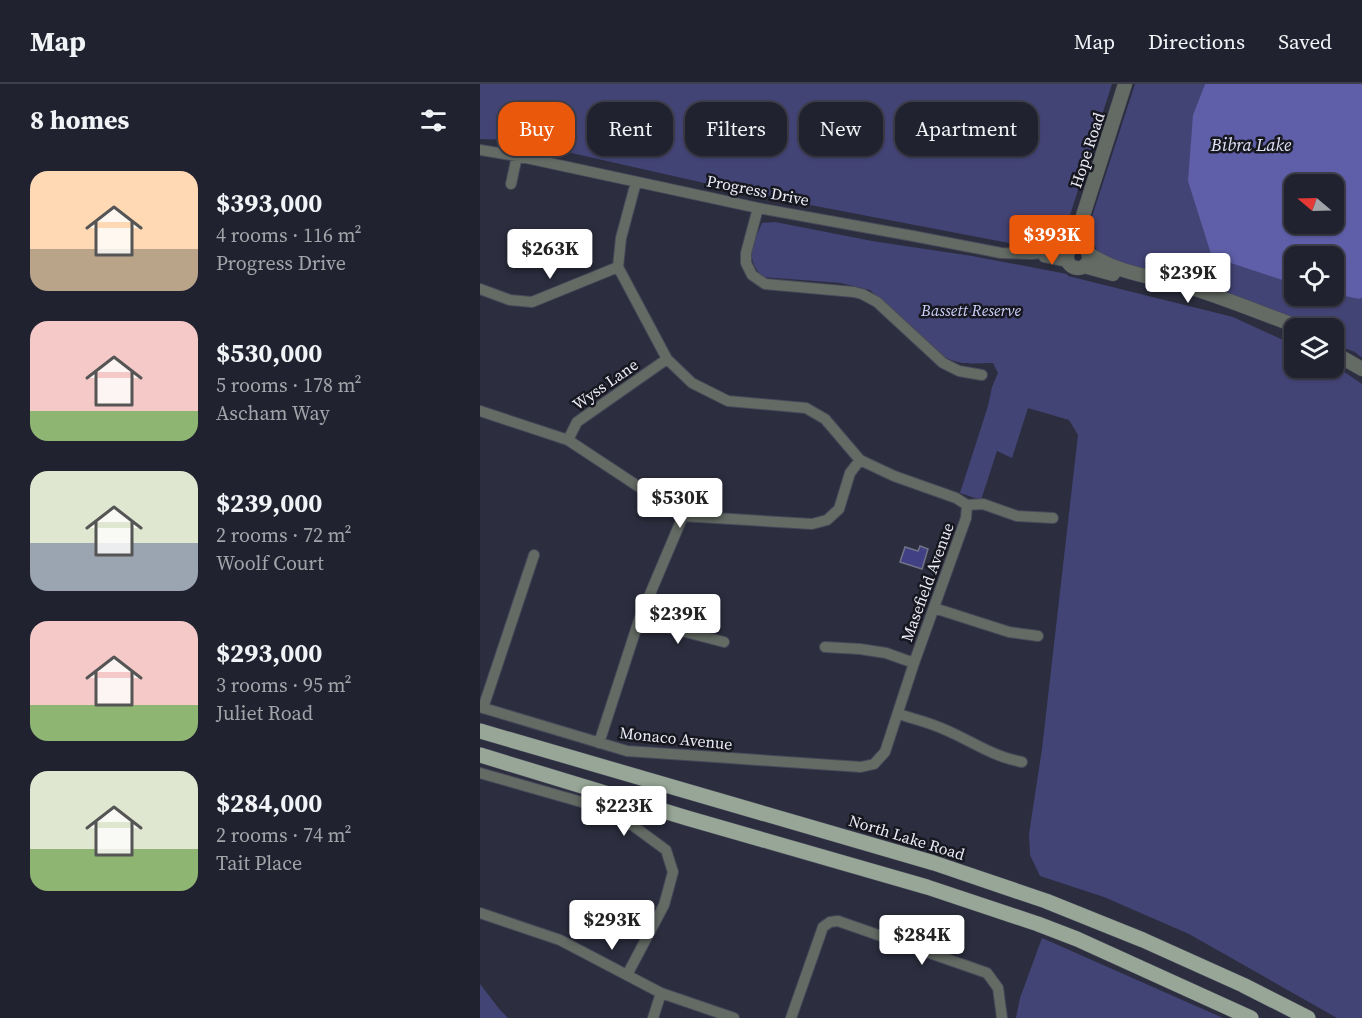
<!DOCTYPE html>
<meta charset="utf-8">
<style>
body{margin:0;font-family:"Source Serif 4",serif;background:#292a37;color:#f1f3f6;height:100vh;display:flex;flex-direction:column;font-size:22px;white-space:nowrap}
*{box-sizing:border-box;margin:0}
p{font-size:20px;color:#a2a4aa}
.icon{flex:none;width:33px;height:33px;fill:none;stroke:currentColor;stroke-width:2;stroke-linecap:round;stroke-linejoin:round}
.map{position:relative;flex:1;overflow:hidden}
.drawer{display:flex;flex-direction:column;background:#21222f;width:480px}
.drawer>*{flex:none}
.banner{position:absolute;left:18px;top:18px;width:570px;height:54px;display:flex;gap:12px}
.needle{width:39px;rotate:289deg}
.tools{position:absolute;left:804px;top:90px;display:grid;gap:12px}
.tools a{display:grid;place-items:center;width:60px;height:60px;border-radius:12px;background:#21222f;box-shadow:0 2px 4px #0004,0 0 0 2px #3e3f4b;font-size:30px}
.price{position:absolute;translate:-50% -51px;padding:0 14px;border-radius:6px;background:#fff;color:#222;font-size:20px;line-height:39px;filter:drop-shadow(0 2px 3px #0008)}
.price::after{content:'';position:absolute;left:50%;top:36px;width:18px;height:14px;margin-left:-9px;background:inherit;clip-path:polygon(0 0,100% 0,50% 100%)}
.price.on{background:#ea580c;color:#fff}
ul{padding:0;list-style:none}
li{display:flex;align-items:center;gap:18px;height:150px;padding:0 30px}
li span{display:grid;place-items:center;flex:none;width:168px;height:120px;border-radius:18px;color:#555}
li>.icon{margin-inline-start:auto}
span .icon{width:72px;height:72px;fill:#fffc;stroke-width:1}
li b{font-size:26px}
h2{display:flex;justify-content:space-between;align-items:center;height:72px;padding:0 30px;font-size:26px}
.tag{padding:0 21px;border-radius:18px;background:#21222f;box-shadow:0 2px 4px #0004,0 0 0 2px #3e3f4b;font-size:21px;line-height:54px}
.tag.on{background:#ea580c;color:#fff}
header{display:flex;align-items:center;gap:36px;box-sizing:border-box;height:84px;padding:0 30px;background:#21222f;border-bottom:2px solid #3e3f4b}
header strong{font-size:28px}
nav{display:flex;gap:33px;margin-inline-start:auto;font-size:21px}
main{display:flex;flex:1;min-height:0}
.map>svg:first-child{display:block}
</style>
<header>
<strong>Map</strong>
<nav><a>Map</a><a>Directions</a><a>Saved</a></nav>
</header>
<main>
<section class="drawer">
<h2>8 homes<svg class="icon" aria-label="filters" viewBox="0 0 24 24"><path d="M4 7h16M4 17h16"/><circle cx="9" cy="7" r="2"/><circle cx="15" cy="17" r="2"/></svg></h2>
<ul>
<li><span style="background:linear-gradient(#ffd9b3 65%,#b9a48a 0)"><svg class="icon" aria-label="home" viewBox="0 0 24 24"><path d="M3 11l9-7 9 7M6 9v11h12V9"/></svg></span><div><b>$393,000</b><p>4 rooms · 116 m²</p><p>Progress Drive</p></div></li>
<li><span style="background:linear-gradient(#f6c9c9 75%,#8fb573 0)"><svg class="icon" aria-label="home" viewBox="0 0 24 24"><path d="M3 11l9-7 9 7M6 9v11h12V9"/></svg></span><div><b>$530,000</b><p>5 rooms · 178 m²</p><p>Ascham Way</p></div></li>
<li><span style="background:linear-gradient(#dfe7d0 60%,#9aa5b1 0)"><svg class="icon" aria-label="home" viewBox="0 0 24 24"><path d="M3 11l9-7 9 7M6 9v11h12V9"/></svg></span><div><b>$239,000</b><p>2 rooms · 72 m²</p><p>Woolf Court</p></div></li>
<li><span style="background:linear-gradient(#f6c9c9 70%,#8fb573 0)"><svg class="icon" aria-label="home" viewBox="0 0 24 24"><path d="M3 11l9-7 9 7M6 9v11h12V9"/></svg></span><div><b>$293,000</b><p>3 rooms · 95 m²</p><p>Juliet Road</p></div></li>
<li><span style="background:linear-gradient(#dfe7d0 65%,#8fb573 0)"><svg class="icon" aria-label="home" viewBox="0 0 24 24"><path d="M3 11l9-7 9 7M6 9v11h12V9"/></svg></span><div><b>$284,000</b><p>2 rooms · 74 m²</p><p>Tait Place</p></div></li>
</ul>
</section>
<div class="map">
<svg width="882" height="934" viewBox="0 0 882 934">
<rect width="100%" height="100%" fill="#2c2e3f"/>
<!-- green -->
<path fill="#434476" d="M0,0H632L582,156L565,160L529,159L273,110L34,56L0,55Z
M655,0H725L713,32L732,173L814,200V212H854V210L879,215L882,214V274L875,268L854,260V244H814L619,172L608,145Z
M295,138L392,157L492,172L587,190L588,192L753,233L814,261V284H854V281L882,300V934H857L709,850L624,813L560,792L550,771L549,750L562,665L598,351L589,336L548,324L532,374L517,367L501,416L480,409L508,322L512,303L518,289L513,279C494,279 479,282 463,272L390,206L361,199L283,193C264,174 273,161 282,139Z
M562,854L743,934H536L540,914Z
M0,900L20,926L28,934H0Z"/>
<!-- water -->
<path fill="#5e5fa8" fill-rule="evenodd" d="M725,0H882V214L879,215L854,210V172H814V200L732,173L708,97L713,31ZM814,100H854V140H814Z"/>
<!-- building -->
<path fill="#414085" stroke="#717387" stroke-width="1.5" d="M440,462L448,465L442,485L420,478L425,463L438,467Z"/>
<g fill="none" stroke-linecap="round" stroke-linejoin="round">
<!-- minor casing -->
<g stroke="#474959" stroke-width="12">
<path id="minor" d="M0,66L37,72L278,124L433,152L521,169L552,170L589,166
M31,100L37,72
M278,124L266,169V179L272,191L285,200L374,208L382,210L397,218L463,279L479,287L502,291
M564,173L588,178
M0,205L30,216L52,218L138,183
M0,327L88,356L203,432L332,440L347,436L359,425L370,389L380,376
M88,356L97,338L187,275
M487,421L503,420L537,432L573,434
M454,524L529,548L558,552
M159,536L244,558
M345,563L380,565L406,569L434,579
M0,623L147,667L381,683L394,680L405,668L434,579L486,434L487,421L476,414L414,392L380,376L345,335L326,324L248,317L212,299L187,275L138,183L141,154L156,98
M3,624L54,471
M418,630C434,635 452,639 468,647C493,658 514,673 542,678
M119,659L159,536L203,432
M0,689L133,727L186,766L193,788L184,821L147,891
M0,829L80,856L181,909L254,934
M173,934L181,909
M311,934L343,843L350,838L358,837L507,889L518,904L522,934"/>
</g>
<!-- tertiary casing -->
<g stroke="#474959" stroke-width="15">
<path id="tertiary" d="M587 173a11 11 0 1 1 22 0a11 11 0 1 1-22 0Z
M593,163L645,0
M609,170C639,190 675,193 709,203C747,215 784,230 821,244
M604,182L633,190
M854,269L882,285"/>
</g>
<!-- primary casing -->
<g stroke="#474959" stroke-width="16">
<path id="primary" d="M0,647L454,779L566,817L663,856L763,901L828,934
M0,671L207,734L447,803L558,840L597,855L771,934"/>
</g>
<!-- minor -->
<use href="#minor" stroke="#646b64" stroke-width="10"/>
<!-- tertiary -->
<use href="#tertiary" stroke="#646b64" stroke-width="14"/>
<!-- primary -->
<use href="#primary" stroke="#97a697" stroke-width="15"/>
</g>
<g text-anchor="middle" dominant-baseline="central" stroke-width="5" stroke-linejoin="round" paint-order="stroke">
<!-- street labels -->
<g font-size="16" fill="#ebecf8" stroke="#16171f">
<text transform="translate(607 66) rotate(-72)">Hope Road</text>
<text transform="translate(278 106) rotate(11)">Progress Drive</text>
<text transform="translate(125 300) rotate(-35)">Wyss Lane</text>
<text transform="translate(447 498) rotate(-70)">Masefield Avenue</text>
<text transform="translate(196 654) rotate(6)">Monaco Avenue</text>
<text transform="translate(427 753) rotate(17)">North Lake Road</text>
</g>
<!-- park labels -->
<g font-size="16" font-style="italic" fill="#cdd1fa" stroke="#16171f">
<text x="491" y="226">Bassett Reserve</text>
</g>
<!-- water labels -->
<g font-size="18" font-style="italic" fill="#e0e2f7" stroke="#16171f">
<text x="771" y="60">Bibra Lake</text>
</g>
</g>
</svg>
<div class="tools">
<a><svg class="needle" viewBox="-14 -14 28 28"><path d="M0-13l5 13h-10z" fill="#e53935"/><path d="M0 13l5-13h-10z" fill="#a2a4aa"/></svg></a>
<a><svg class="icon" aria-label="locate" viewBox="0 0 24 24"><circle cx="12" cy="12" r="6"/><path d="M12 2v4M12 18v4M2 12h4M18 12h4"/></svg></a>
<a><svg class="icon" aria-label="layers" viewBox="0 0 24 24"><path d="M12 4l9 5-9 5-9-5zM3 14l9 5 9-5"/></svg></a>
</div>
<b class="price on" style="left:572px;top:182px">$393K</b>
<b class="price" style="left:70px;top:196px">$263K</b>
<b class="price" style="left:708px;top:220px">$239K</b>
<b class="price" style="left:200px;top:445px">$530K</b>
<b class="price" style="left:198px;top:561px">$239K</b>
<b class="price" style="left:144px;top:753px">$223K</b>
<b class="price" style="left:132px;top:867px">$293K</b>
<b class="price" style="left:442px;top:882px">$284K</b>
<div class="banner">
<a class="tag on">Buy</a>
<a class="tag">Rent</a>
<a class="tag">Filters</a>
<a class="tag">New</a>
<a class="tag">Apartment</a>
</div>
</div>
</main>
